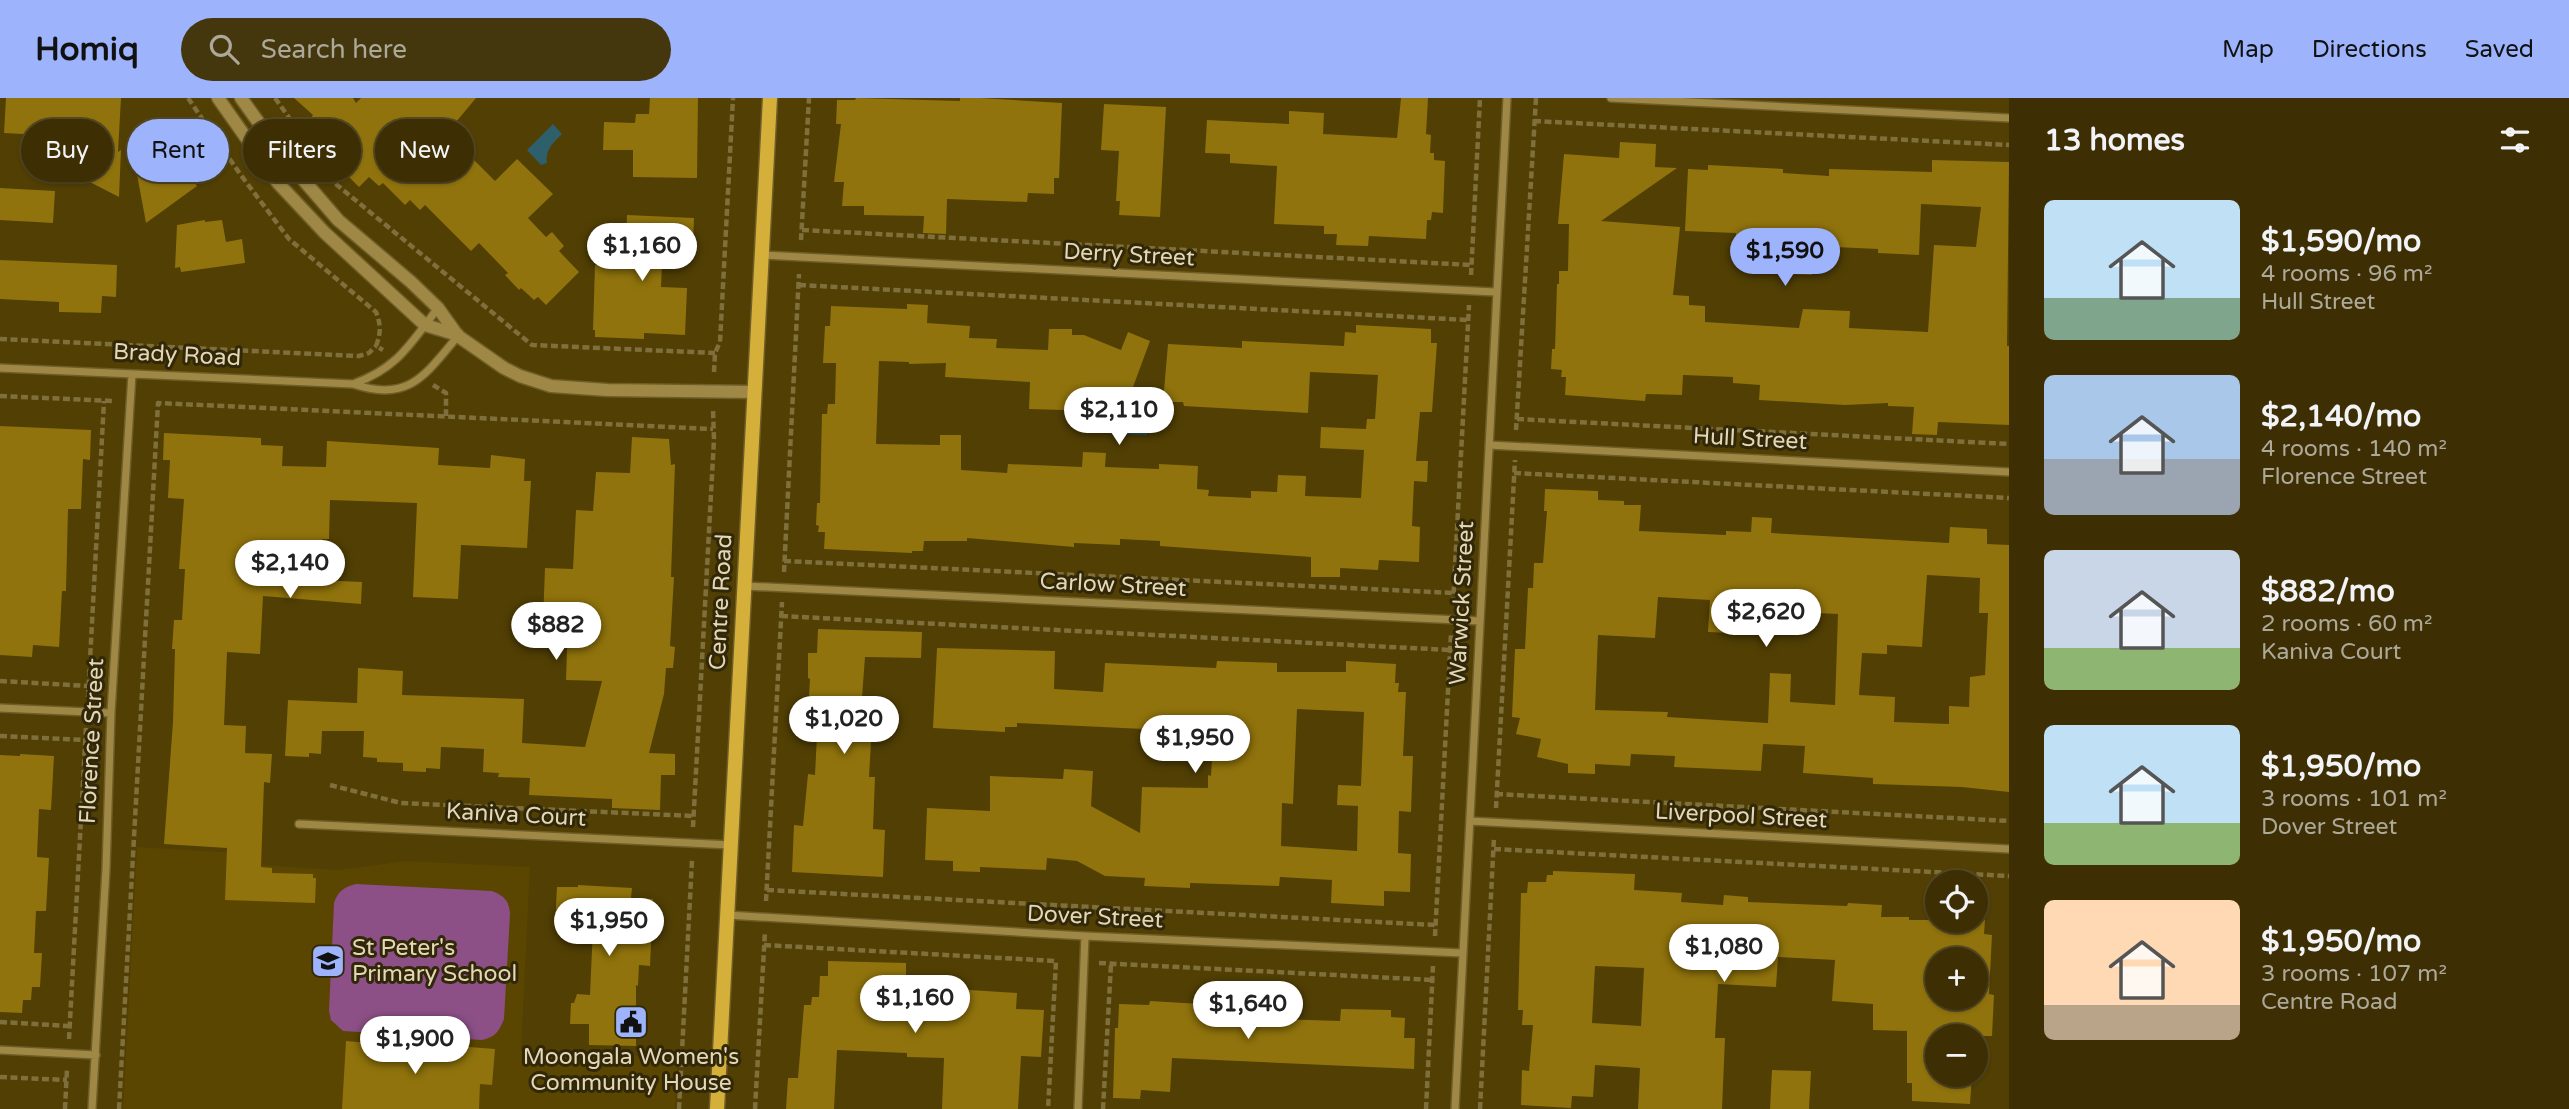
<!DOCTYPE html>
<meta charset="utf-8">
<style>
body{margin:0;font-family:"Varela Round",sans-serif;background:#44370d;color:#f1f3f6;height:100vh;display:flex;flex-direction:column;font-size:26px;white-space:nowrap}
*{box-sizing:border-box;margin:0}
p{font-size:23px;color:#ada99a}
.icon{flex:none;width:38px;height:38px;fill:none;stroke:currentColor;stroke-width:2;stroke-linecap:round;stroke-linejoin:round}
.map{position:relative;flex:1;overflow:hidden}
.sheet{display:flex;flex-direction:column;background:#3d2f03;width:560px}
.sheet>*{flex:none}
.banner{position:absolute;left:21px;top:21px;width:665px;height:63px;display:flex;gap:14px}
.controls{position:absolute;left:1925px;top:772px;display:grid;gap:14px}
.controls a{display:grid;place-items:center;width:63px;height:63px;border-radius:50%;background:#3d2f03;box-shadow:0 2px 5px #0004,0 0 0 2px #564a25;font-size:35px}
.price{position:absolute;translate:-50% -60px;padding:0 16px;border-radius:24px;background:#fff;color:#222;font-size:23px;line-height:46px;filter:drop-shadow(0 2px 4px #0008)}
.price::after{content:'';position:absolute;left:50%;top:42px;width:21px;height:16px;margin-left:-10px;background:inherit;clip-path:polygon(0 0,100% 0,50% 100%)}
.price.active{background:#9db4fd;color:#111}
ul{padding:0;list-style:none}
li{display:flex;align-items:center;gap:21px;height:175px;padding:0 35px}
li span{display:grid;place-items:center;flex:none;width:196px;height:140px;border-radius:10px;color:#555}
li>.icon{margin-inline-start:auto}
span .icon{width:84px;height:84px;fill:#fffc;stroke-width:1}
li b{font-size:30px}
h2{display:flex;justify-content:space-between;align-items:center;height:84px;padding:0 35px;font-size:30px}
.pill{padding:0 24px;border-radius:32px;background:#3d2f03;box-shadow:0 2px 5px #0004,0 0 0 2px #564a25;font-size:24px;line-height:63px}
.pill.active{background:#9db4fd;color:#111}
header{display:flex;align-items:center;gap:42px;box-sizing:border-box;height:98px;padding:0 35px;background:#9db4fd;color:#111}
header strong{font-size:33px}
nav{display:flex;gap:38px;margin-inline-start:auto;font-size:24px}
.search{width:490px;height:63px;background:#44370d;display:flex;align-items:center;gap:18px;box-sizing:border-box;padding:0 24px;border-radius:38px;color:#ada99a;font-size:26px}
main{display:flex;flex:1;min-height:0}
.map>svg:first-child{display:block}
</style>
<header>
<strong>Homiq</strong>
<div class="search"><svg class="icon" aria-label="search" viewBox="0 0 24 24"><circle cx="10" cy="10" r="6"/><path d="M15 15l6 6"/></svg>Search here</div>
<nav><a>Map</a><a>Directions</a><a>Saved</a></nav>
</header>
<main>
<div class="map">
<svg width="2009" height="1011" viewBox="0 0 2009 1011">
<rect width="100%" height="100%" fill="#513f04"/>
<!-- built -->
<path fill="#5a4600" d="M137,749L257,756V767L338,772L406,763L530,769L521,953L678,960L675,1011H123Z"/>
<!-- green -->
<path fill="#8c5087" d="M356,786L492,793C504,798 509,802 510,816L504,921C499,934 495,939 482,942L343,933L331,922L329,913L334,805C338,793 344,789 356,786Z"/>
<!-- water -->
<path fill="#2d606a" d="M553,26L562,36C553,45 545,52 547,65L541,67L527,52Z
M1123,320H1132V324L1148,325L1147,337L1104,335L1105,323L1123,324Z"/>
<!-- building -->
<path fill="#90730c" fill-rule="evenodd" d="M6,0H121L118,54L121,52L119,99L80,79L101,40L4,35Z
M294,0H353L356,5L361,0H476L456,24L472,41L462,50L495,83L517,61L553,96L528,120L546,139L552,134L564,148L559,153L579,174L546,207L538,199L534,202L521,190L519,192L505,177L508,175L479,145L471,153L425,107L420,112L410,102L405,107L383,85L379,88L369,79L359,89L343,73L347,69L337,59L342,54L308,24L313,17Z
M650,0H698L697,80L633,79V52H603L604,24L635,25L636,16H649Z
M856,0L960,3V0H980L1062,5L1059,80H1054V96L1028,95L1027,104L947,101L946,136L923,135L924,118L864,117V108H842L844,84H834L841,26H836L837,2H855Z
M1401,0H1428L1426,36L1431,37L1430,55H1434V62L1445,63L1443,115L1432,114L1431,122H1427L1426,141L1369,138L1368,148L1336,147L1337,136H1324V128L1274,126L1277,68L1230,65V56L1205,55L1207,22L1289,26V13L1324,15L1323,36L1397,40Z
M1104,6L1166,9L1160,119L1119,117L1120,103H1116L1119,53L1101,52Z
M164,20L177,39L167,47L197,88L146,125L131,44Z
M1620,44L1656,46L1655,69L1677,70L1601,123L1680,129L1673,197L1689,198V207L1705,208V224L1799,230L1803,211L1850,213L1849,230L1928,234L1934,147L1976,149L1981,109L1921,106L1919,157L1878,155V151L1814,148L1812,177L1791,176L1792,162L1735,158L1736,135L1685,133L1688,71L1708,72V67L1783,71V75L1829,78V71L1932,74V62L2009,64L2007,248H2009V327L1938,324L1937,337L1912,336L1914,309L1888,308V305L1845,307L1759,302L1760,287L1733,285V279L1683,277L1682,297L1646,296L1645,303L1565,297L1566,279H1561L1562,272L1551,271L1552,251H1555L1557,186H1559V173H1568L1569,126H1558L1564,56L1619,60Z
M0,90L55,93L53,125L0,122Z
M627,117L694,120L693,145L663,144L661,189L687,190L685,237L644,235V241L595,239V232H593L595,167L625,168Z
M205,122V124L222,122L226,144L242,141L245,165L181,174L180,169L175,170L177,127Z
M0,162L117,167L116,199L102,198L101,215L59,214V204L0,201Z
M907,206L928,207L927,225L970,228L969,240L997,241L996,250L1048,252L1049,231H1072V237H1084L1121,252L1128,234L1150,243L1123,316L1098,307V313L1029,311L1030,284L945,279L946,265L909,266V264L879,263L876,346L940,347V337H961V372L1007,375L1008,366L1082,369L1083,354L1106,355L1105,369L1159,371V366L1198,368L1197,391L1209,392L1208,398L1251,400V393L1277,394L1278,377L1306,378L1305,398L1361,400L1364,352L1320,350L1321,329L1366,331L1367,321H1375L1378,277L1310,274L1308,315L1184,308L1183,304H1163L1168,246L1242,250V243L1344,248L1345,234L1356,235V227L1431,231V245H1437L1432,314H1420L1416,363H1428L1427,384L1414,383L1412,428L1420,429L1419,464L1379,462L1378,472L1340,470V479H1311V459L1160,448V443L1120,441V447L1074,445V449L967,440V443H924L923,453H912V455L824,451L825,434H818L819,428L816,427L817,405H820L822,316H827L828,306H835L836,265H823L825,228H830L831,208L907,211Z
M0,328L91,332L90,362L83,361L81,411H68L66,493H62L59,549L33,547L32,559L0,557Z
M164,335L261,340V347L283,348L282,368L326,369L327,343L439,350L438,367L490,370L491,357L525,361L524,383H531L527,450L461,447L458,501L413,499L417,405L330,402L329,441H322L318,482L362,484L361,506L263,498L260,556L227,554L224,627L246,628L245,655L272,656L270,685L264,684L261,769L272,770V775L313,776V780H316L315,805L225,802L227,750L164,746L173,624L175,551H172L174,522H182L185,471H179L184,401L168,400L170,362H163Z
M632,339L669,341L671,367L675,366L671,479H674L670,548L675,549L673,570H666L664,596L649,655L675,656V677H661L660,712L612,710V701L529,697L530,680L498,679L499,675L483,674L484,651L441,649L440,671L426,670V674L403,673V665L377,664V660L363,659L364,633H322L321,656L309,655V659L285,658L288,602L357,605L358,570L403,573L402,597L524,601L522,645L585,649L602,583L566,582L568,524L543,523L545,470L573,471L576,412L593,413L596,374L630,375Z
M1545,391L1598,393V402L1624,403V407H1641L1639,433L1726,437V433L1751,434L1752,419L1772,420L1771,435L1949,445L1950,429L1987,431V446L2009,447V694L1962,689L1873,686V680L1803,675L1805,648L1763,646L1761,673L1674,669L1675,658L1631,656L1630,668L1595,666V676L1568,675V666L1537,659L1541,641L1516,636L1520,620L1512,619L1515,551H1525L1528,490H1533L1534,465H1543L1547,413H1544ZM1927,477L1980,480L1979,515H1988L1985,577L1970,579L1969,609L1949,608V626L1894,624L1895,599L1859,597L1862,555L1887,556V547L1922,549ZM1658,499L1710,502L1708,534L1770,537L1771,513L1838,516L1835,607L1790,604L1791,576L1770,575L1768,625L1667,619L1668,614L1595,612L1598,537L1655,540Z
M818,531L922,534L921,560L865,559L860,626L872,627L869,679H875L873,731L885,732L883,779L792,774L794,727L803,728L808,676L815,677L818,615H808L810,581L808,580V555H817Z
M937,550L1055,553L1054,591L1103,594L1105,565L1216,570L1217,563L1277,565V574H1346V563L1396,566L1395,585H1399L1398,594H1406L1403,658H1413L1411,714L1399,713L1398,755L1411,756L1410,794L1384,793V808L1331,805L1332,782L1280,779L1279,788L1190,785V790L1144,788L1145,780L1105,778L1077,763L1047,760L1046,772L980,769V774L953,773V763L925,762L927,710L990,713V678L1063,681L1064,671L1093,673L1091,708L1140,735L1142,689L1208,690V677L1211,678L1214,626L1170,625V647L1143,646L1144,631L1017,625V629H1005V634L933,630ZM1297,611L1364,614L1361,688L1338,687L1337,707L1358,708L1357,753L1281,748L1282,705L1293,706Z
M20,656L54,658L51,712L39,711L37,759L49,760L46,813H36L34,855H42L40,889H32L31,902H23L22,915L0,914V657L20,658Z
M1553,773L1635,776L1634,792L1682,795L1681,804L1723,807L1724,797L1748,799V804L1847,808L1848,805L1882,807L1881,819H1909V822H1985L1984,836L1992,837L1989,896L1994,897L1992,938H1984L1983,963H1976V938H1937V976H1972L1970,1006L1912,1003V985H1907V933L1873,932V906L1832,903L1835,862L1778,859L1776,889L1718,886L1715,940H1725L1722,1011H1638L1640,970L1595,967L1593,999L1572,998L1571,1010L1521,1007L1522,972L1529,973L1533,927H1522L1523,912H1518L1521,795H1527L1528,784H1546L1547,777H1553ZM1937,861H1976V900H1937ZM1595,868L1644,870L1641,928L1592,925Z
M578,787L632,790L631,800L653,801L650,868L639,867L638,888L636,887V948L589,947V926H570L571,905H574L577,896L590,897L593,829L555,827L557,789H578Z
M828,863L906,865V888L1017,895L1016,911L1044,912L1041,959L1021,958L1018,1011H942L944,960L907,959V955L837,952L834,1011H786L788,980H798L804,907H811L812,899H819L820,878H828Z
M1150,903L1201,906V913L1242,914V903L1265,904V909L1278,910V921L1340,923L1341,911L1391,912V919L1405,920L1404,940H1415L1414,971L1172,960L1170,994L1141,992L1140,1001L1113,1000L1115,930H1118L1119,906L1149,907Z
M380,942L495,951L492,987L480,986L479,1011H342L346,943L380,946Z
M1772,972L1811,973L1809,1011H1770Z"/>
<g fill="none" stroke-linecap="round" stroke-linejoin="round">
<!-- minor casing -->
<g stroke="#6e5d27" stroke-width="10">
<path id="minor" d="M1611,0L2009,20
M762,157L1495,194
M0,270L353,286C409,305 425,277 458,238
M353,286C398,270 410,246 438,210
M1489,347L2009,374
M745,488L1480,523
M0,610L111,615
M1470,723L2009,751
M299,726L731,747
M727,817L1085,838L1462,855
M0,952L96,957
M92,1011L106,771L111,615L132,276
M1078,1011L1085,838
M1455,1011L1507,0"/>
</g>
<!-- tertiary casing -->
<g stroke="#6e5d27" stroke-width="15">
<path id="tertiary" d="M218,0L278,85L325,135L425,227L458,237
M241,0L282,57L338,122L411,184L438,210L458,238L504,270L520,278L551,288L607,292L754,294"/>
</g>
<!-- secondary casing -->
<g stroke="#6e5d27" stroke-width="17">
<path id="secondary" d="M717,1011L770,0"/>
</g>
<!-- path -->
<path stroke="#7f6f3c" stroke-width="4.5" stroke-dasharray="7 3.5" stroke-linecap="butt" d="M188,0L240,76L289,141L376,214C381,227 381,235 376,248L383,252
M275,0L337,87L532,247L715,255
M1534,23L2009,47
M802,132L1471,167
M801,142L809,0
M1471,177L1480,0
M799,187L1468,222
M0,241L359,258L369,255L376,248
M714,274L715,255L720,244L733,0
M433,287L446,295V318
M0,298L114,303
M1517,321L2009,346
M1516,332L1536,0
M1514,375L2009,400
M784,463L1453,495
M784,474L799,176
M1453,506L1469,207
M781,518L1450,552
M0,583L88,588
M88,599L104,303
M0,638L85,642
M330,687L401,705L694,718
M1496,696L2009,723
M1496,710L1515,362
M693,729L714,341L713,311
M1494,751L2009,778
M767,792L1435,827
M766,803L782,504
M1435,838L1451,536
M764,847L1056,863L1048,1011
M1099,865L1433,882
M0,924L69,928
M69,941L86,629
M0,979L67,982
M65,1011L67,971
M119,1011L158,305L713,331
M679,1011L692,762
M755,1011L765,833
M1103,1011L1111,866
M1426,1011L1433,868
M1480,1011L1494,739"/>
<!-- minor -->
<use href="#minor" stroke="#9f8846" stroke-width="7"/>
<!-- tertiary -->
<use href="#tertiary" stroke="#9f8846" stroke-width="12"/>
<!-- secondary -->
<use href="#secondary" stroke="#d4af3a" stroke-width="14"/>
</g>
<!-- icons -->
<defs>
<g id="school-square" transform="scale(1.75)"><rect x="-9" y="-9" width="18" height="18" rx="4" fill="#9db4fd" stroke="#312709"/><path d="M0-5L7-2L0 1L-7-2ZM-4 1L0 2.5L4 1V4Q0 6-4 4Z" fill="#111"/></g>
<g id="civic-square" transform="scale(1.75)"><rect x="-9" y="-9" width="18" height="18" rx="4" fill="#9db4fd" stroke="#312709"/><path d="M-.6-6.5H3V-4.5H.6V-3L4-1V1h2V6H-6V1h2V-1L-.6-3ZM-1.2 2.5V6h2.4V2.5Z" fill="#111"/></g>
</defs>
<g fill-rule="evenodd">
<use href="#school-square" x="328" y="863"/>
<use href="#civic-square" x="631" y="924"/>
</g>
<g text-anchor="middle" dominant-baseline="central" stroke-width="6" stroke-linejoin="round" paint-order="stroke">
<!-- street labels -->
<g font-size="23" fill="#e3d7b5" stroke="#312709">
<text transform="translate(1129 157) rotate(3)">Derry Street</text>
<text transform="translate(177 257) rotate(3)">Brady Road</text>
<text transform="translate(1750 341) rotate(3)">Hull Street</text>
<text transform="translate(1113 487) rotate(3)">Carlow Street</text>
<text transform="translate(721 504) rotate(-87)">Centre Road</text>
<text transform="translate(1462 505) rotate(-87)">Warwick Street</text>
<text transform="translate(92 643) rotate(-87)">Florence Street</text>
<text transform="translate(516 717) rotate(3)">Kaniva Court</text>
<text transform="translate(1741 718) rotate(3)">Liverpool Street</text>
<text transform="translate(1095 819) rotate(3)">Dover Street</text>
</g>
<!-- poi labels -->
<g font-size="23" fill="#e3d7b5" stroke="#312709" text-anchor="start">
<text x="352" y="850">St Peter's<tspan x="352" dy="26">Primary School</tspan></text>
<text x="631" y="959" text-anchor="middle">Moongala Women's<tspan x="631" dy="26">Community House</tspan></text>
</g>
</g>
</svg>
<div class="controls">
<a><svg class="icon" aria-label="locate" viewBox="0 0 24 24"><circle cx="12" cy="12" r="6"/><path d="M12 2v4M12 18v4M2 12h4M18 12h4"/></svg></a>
<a>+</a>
<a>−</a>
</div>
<b class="price" style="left:642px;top:185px">$1,160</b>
<b class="price active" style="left:1785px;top:190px">$1,590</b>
<b class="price" style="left:1119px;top:349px">$2,110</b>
<b class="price" style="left:290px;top:502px">$2,140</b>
<b class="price" style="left:1766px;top:551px">$2,620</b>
<b class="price" style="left:556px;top:564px">$882</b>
<b class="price" style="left:844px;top:658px">$1,020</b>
<b class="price" style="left:1195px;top:677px">$1,950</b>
<b class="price" style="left:609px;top:860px">$1,950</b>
<b class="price" style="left:1724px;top:886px">$1,080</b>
<b class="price" style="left:915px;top:937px">$1,160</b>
<b class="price" style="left:1248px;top:943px">$1,640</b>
<b class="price" style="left:415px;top:978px">$1,900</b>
<div class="banner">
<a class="pill">Buy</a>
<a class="pill active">Rent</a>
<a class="pill">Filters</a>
<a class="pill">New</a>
</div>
</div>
<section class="sheet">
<h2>13 homes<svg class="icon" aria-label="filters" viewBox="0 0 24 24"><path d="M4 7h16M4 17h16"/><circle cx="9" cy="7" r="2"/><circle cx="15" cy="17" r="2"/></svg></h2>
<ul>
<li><span style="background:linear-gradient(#bfe0f5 70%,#7fa58c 0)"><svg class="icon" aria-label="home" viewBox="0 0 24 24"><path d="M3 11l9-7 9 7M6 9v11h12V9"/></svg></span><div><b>$1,590/mo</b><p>4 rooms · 96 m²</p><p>Hull Street</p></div></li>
<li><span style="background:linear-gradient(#a9c7e8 60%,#9aa5b1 0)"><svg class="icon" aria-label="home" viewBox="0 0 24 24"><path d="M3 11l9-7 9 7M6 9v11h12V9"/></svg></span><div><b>$2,140/mo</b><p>4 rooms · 140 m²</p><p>Florence Street</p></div></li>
<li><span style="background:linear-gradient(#c9d6e8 70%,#8fb573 0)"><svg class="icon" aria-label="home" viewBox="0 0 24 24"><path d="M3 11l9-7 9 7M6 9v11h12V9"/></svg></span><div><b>$882/mo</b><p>2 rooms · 60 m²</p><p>Kaniva Court</p></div></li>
<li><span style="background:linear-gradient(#bfe0f5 70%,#8fb573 0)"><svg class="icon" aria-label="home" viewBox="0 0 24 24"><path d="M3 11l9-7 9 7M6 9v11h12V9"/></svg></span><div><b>$1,950/mo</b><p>3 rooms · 101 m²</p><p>Dover Street</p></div></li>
<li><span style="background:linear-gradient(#ffd9b3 75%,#b9a48a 0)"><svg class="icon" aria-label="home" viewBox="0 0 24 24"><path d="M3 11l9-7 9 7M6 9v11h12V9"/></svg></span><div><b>$1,950/mo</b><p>3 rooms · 107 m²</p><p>Centre Road</p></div></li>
</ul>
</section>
</main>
